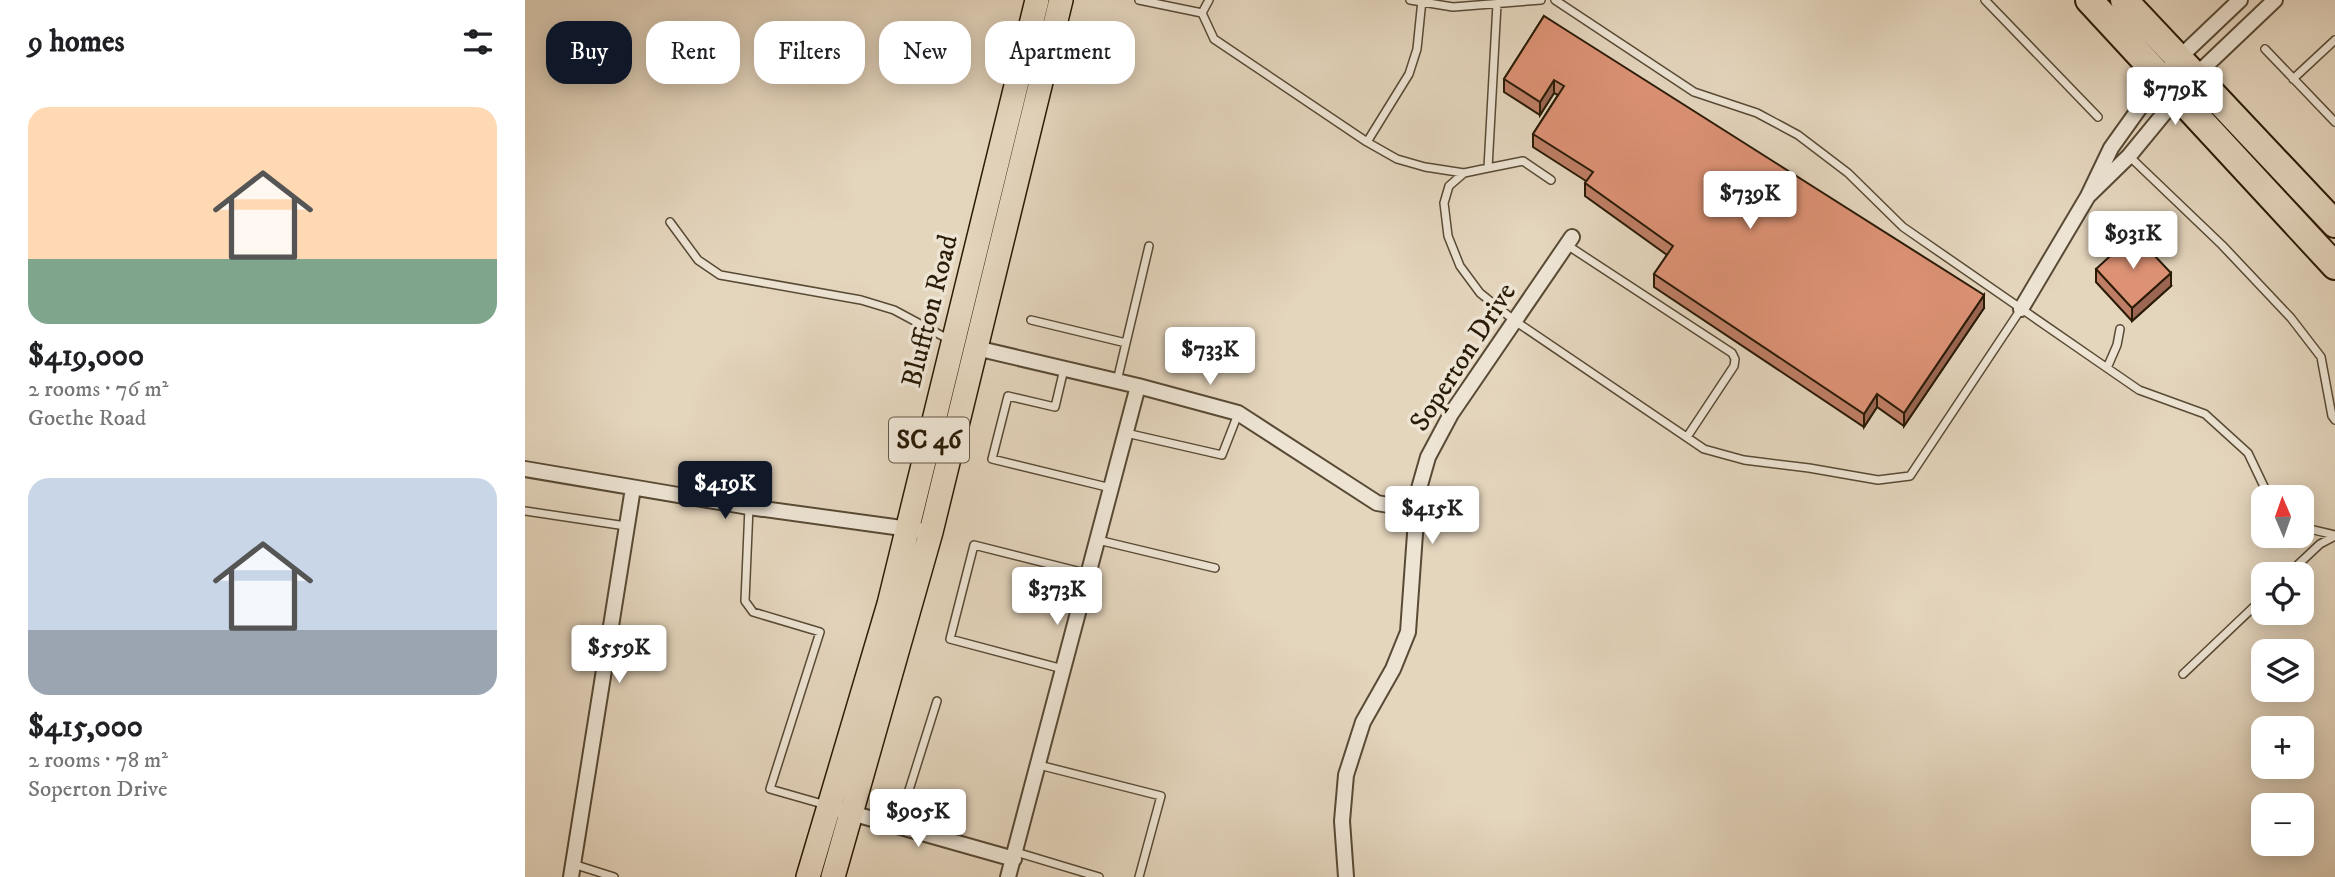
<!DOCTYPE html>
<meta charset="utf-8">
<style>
body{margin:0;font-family:"IM FELL DW Pica",serif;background:#f2f2f2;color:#202124;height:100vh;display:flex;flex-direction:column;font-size:26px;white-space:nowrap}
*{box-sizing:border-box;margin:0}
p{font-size:23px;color:#757577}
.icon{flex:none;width:38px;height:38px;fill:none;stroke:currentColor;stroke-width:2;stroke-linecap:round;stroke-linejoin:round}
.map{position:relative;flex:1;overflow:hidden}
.panel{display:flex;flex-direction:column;background:#fff;width:525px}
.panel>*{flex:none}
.banner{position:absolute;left:21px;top:21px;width:665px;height:63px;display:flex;gap:14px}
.needle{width:46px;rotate:358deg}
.controls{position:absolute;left:1726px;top:485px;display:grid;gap:14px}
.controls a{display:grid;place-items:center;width:63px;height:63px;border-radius:14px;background:#fff;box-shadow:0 4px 18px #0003;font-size:35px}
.price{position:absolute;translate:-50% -60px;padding:0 16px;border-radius:7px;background:#fff;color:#222;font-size:23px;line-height:46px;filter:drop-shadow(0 2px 4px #0008)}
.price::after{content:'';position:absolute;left:50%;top:42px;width:21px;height:16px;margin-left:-10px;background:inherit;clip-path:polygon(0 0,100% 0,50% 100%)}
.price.on{background:#111827;color:#fff}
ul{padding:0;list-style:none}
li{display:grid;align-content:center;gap:14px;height:371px;padding:0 28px}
li span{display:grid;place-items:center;height:217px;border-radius:21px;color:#555}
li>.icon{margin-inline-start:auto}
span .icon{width:126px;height:126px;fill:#fffc;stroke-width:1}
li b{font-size:30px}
h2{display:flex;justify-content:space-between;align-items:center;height:84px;padding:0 28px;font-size:30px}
.pill{padding:0 24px;border-radius:21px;background:#fff;box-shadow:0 4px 18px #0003;font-size:24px;line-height:63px}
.pill.on{background:#111827;color:#fff}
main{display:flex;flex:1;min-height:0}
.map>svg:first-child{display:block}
</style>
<main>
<section class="panel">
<h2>9 homes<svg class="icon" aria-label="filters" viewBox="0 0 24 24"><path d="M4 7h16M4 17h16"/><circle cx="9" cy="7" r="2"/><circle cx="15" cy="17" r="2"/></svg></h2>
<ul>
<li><span style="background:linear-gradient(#ffd9b3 70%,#7fa58c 0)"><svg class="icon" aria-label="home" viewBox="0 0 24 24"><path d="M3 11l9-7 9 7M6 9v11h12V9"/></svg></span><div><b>$419,000</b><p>2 rooms · 76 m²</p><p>Goethe Road</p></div></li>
<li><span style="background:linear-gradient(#c9d6e8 70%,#9aa5b1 0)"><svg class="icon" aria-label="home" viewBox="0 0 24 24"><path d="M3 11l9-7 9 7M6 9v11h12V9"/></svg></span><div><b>$415,000</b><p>2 rooms · 78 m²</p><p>Soperton Drive</p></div></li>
</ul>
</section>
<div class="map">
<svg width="1810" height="877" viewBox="0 0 1810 877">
<rect width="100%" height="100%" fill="#e4d5bd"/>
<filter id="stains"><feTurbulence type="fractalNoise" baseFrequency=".00286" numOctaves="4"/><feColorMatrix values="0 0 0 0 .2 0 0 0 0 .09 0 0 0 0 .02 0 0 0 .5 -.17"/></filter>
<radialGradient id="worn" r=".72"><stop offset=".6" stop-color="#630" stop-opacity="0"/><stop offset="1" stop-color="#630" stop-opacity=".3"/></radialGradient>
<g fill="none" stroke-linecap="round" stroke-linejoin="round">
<!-- lane casing -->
<g stroke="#584a34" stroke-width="10">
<path id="lane" d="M614,0L677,13L689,39L842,142L872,159L900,167L939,173
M885,0L928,7L1016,0
M1030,0L1169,92L1232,113L1273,135L1323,173L1378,227L1582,368L1614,390L1680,414L1723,453L1744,497
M1460,0L1573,117
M972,4L963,168L939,173L924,186L919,203L923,236L935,266L955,293L990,321L1179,449L1219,460L1284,468L1353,480L1385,476L1496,309
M677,13L684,0
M1740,49L1810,122
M1768,79L1810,40
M842,142L884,74L892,49L897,0
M1604,156L1697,245L1766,318L1796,357L1807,416L1810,420
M963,168L998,161L1026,180
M145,222L173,260L195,275L336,300L369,310L423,339
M1042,245L1207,353L1210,359L1209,366L1162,437
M506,320L601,343
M1582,368L1592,345L1595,329
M539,369L530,407L483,396L467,459L586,488
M592,381L624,246
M601,433L697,455L713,414
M224,507L220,601L228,612L295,632L245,789L301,805
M0,511L101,526
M1776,527L1810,535
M573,540L690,568
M1763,574L1795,544L1810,536
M538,669L425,639L449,545L564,574
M1658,674L1738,598
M514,765L636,796L614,877
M373,825L412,701
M491,852L574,877
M48,864L89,877"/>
</g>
<!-- street casing -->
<g stroke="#584a34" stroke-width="18">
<path id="street" d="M1668,78L1750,0
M1655,94L1604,156L1563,196L1586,148L1636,78L1654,58L1715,0
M1496,309L1563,196
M451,348L613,386L713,413L852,503L892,510
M0,469L224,507L406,532
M305,807L489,859
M46,877L108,488
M483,877L613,386
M821,877L817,821L821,775L838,722L868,669L883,632L893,492L903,457L926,414L1047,237"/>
</g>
<!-- primary casing -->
<g stroke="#2a1b06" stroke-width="26">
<path id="primary" d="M283,877L364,604L512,0
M308,877L406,532L536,0"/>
</g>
<!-- highway casing -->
<g stroke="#2a1b06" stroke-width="30">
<path id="highway" d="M1564,0L1810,266
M1599,0L1810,224"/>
</g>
<!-- lane -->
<use href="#lane" stroke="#ede4d4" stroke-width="7"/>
<!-- street -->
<use href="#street" stroke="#ede4d4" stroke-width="14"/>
<!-- primary -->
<use href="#primary" stroke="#e4d5bd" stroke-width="23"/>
<!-- highway -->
<use href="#highway" stroke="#e4d5bd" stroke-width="26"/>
</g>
<!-- wall -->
<path fill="#be7e65" stroke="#2a1b06" stroke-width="2" d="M1019,16L1459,308L1379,426L1352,407L1339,427L1129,287V274L1142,255L1060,196V183L1061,181L1008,147V134L1033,95L1029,93L1015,115L979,92V79Z
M1571,269L1646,286L1607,321L1571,282Z"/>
<!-- shaded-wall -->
<path fill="#9b6652" stroke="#2a1b06" stroke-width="2" d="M1029,80V93L1015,115V102Z
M1646,273V286L1607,321V308Z
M1459,295V308L1379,426V413Z
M1352,394V407L1339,427V414Z"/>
<!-- building -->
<path fill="#dd9275" stroke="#2a1b06" stroke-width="2" d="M1019,16L1459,295L1379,413L1352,394L1339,414L1129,274L1148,246L1060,183L1068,172L1008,134L1039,86L1029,80L1015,102L979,79Z
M1609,234L1646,273L1607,308L1571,269Z"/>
<g text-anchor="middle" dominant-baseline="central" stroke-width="7" stroke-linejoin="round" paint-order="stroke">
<!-- shield labels -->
<rect fill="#ede4d4" stroke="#645744" stroke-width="2" x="364" y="417.5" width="80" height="45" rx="5"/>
<g font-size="26" font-weight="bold" fill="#2a1b06">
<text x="404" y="440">SC 46</text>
</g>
<!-- street labels -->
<g font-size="28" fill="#2a1b06" stroke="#ede4d4">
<text transform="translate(405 311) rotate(-76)">Bluffton Road</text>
<text transform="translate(938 357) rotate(-57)">Soperton Drive</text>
</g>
</g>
<rect width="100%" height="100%" filter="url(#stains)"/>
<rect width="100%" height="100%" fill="url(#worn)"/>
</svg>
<div class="controls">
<a><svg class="needle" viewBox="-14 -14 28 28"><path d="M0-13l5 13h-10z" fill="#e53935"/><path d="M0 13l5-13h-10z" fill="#757577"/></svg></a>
<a><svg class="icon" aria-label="locate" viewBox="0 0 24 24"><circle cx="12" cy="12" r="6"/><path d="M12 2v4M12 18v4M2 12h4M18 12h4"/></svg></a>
<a><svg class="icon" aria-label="layers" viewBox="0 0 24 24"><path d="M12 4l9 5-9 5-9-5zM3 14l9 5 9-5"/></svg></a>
<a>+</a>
<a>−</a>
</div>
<b class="price" style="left:1650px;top:127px">$779K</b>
<b class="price" style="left:1225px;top:231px">$739K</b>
<b class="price" style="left:1608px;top:271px">$931K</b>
<b class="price" style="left:685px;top:387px">$733K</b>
<b class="price on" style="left:200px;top:521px">$419K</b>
<b class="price" style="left:907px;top:546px">$415K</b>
<b class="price" style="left:532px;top:627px">$373K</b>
<b class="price" style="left:94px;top:685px">$559K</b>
<b class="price" style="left:393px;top:849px">$905K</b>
<div class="banner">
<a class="pill on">Buy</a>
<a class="pill">Rent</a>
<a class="pill">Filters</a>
<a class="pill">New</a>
<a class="pill">Apartment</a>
</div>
</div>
</main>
